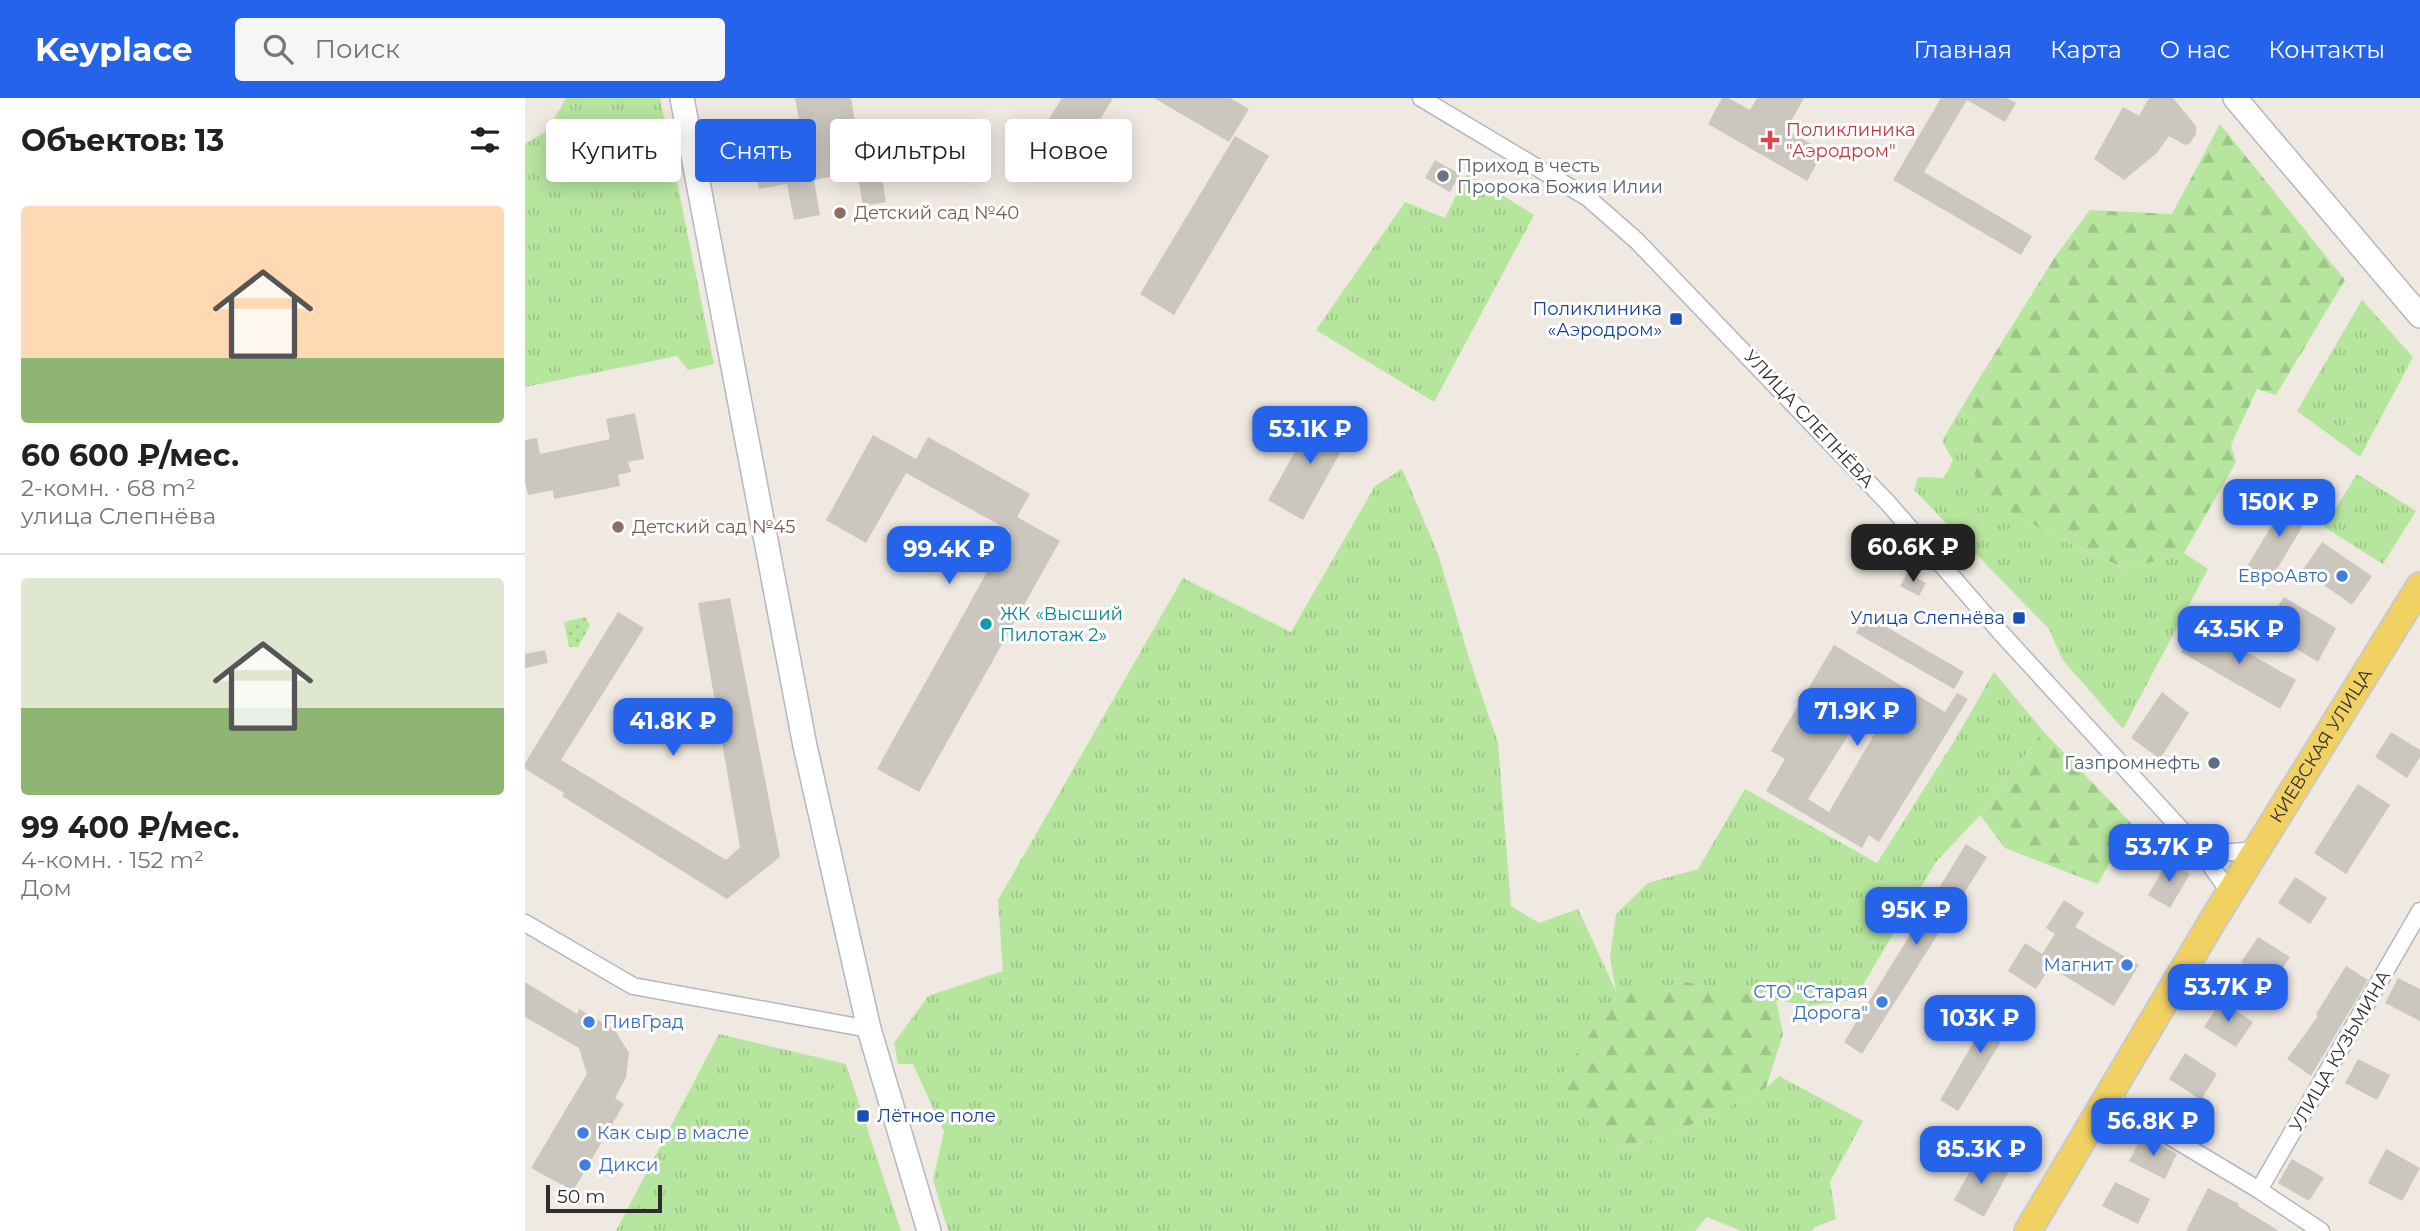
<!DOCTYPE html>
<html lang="ru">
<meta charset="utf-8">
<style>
body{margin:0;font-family:Montserrat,sans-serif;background:#f6f6f6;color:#202124;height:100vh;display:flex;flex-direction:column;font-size:26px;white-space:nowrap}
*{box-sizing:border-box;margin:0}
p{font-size:23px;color:#757577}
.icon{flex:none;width:38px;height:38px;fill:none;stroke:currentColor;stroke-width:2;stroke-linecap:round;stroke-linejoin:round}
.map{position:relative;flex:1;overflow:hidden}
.panel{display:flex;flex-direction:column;background:#fff;width:525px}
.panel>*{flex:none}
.banner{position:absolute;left:21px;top:21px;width:665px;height:63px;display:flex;gap:14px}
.scale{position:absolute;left:21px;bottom:18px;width:116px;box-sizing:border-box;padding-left:7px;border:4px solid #2e2e2e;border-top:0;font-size:19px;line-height:24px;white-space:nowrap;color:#2e2e2e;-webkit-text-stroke:5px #fff;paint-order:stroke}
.price{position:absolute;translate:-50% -60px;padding:0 16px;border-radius:14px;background:#2563eb;color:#fff;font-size:23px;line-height:46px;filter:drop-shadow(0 2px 4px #0008)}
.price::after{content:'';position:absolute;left:50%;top:42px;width:21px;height:16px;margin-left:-10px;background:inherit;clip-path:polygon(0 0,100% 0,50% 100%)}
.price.on{background:#222;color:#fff}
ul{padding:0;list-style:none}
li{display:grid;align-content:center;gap:14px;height:371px;padding:0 21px}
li+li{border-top:2px solid #e0e0e0}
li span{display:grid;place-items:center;height:217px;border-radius:7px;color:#555}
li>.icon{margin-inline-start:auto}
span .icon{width:126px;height:126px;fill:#fffc;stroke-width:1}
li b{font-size:30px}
h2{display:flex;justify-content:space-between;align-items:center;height:84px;padding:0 21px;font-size:30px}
.pill{padding:0 24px;border-radius:7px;background:#fff;box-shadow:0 4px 18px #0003;font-size:24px;line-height:63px}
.pill.on{background:#2563eb;color:#fff}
header{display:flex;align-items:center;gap:42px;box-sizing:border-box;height:98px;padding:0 35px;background:#2563eb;color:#fff}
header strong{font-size:33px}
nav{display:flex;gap:38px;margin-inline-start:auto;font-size:24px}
.search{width:490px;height:63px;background:#f6f6f6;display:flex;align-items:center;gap:18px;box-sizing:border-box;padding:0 24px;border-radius:7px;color:#757577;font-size:26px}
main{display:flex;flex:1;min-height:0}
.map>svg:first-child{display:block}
</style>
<header>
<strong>Keyplace</strong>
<div class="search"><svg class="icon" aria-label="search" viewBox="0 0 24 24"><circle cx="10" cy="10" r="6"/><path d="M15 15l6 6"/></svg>Поиск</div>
<nav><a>Главная</a><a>Карта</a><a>О нас</a><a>Контакты</a></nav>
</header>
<main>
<section class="panel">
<h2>Объектов: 13<svg class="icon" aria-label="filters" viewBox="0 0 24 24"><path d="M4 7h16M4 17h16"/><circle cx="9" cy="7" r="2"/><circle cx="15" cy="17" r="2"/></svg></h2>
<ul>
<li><span style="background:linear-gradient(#ffd9b3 70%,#8fb573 0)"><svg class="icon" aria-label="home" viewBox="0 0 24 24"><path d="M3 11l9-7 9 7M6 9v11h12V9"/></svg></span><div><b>60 600 ₽/мес.</b><p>2-комн. · 68 m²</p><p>улица Слепнёва</p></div></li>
<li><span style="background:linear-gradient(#dfe7d0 60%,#8fb573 0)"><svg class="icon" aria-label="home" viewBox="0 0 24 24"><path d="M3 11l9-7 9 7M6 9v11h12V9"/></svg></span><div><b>99 400 ₽/мес.</b><p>4-комн. · 152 m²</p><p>Дом</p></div></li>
</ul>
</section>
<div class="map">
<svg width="1895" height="1133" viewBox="0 0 1895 1133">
<defs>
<pattern id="grass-tufts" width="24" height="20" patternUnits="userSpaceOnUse" patternTransform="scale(1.75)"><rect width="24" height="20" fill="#b6e59e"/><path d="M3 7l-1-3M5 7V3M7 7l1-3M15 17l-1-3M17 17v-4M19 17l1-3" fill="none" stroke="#9dc588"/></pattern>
<pattern id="forest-firs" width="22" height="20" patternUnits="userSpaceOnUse" patternTransform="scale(1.75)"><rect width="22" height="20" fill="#b6e59e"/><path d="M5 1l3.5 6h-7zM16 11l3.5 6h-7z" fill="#9dc588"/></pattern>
<pattern id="park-dots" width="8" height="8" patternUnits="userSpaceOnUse" patternTransform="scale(1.75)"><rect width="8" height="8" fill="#b6e59e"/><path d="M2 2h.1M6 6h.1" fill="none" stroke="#9dc588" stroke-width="1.8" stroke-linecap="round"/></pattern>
</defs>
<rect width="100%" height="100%" fill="#efe9e1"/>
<!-- grass -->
<path fill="url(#grass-tufts)" d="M41,0H135L189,266L163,272L152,258L0,289V46L23,32Z
M942,75L1009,117L909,304L791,232L880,104L920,120Z
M1837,202L1888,259L1835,359L1772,313Z
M1447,292L1452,395L1531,439L1600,471L1659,455L1683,471L1598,631L1537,561L1524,531L1389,392L1393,379L1419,380L1428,362L1417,343Z
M877,371L913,456L944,560L973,645L986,808L1014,825L1053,811L1091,893L1085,860L1091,816L1123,785L1173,771L1220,691L1352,765L1428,645L1469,574L1518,633L1455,717L1411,764L1329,902L1282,908L1161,884L1091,1054L1155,1032L1241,990L1254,978L1338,1023L1305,1084L1311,1121L1290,1129L1287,1133H1216L1182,1119L1170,1133H423L408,1081L419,1034L388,966H373L369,945L403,898L478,873L473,802L658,480L766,534L850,388Z
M1832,376L1891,413L1858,466L1799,429Z
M194,936L321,966L376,1133H91Z"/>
<!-- forest -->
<path fill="url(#forest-firs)" d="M1695,26L1820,182L1751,297L1732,291L1706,347L1711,364L1659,455L1601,471L1531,439L1451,395L1447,292L1530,159L1565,112L1647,116Z
M1518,633L1606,725L1573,786L1480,750L1455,717Z
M1161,884L1251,901L1258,936L1241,990L1155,1032L1091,1054L1030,986L1093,897Z"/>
<!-- park -->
<path fill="url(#park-dots)" d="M60,519L65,527L53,549H44L39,524Z"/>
<!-- building -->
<path fill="#cbc7bf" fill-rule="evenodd" d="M270,0H326L333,42L386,33L391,62L355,69L361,104L338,108L332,74L289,82L295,117L269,122L262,86L234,91L230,67L281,58Z
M537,0H588L557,52L519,29Z
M629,0H705L724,11L704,44Z
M1197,0H1203L1225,12L1232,0H1279L1261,32L1299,53L1282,83L1183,26Z
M1416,0H1482L1491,5L1480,24L1442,2L1399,74L1507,138L1496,157L1368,82Z
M1624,0H1648L1671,28V36L1665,45L1660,47L1644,38L1632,55L1599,82L1569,61L1598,9L1614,18Z
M710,38L744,58L649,217L615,196Z
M910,62L935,76L925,94L900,80Z
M792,314L827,333L778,422L743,402Z
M110,315L119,361L103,364L106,374L93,377L95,388L29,401L28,392L3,397L0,384V342L12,340L15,356L85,341L81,321Z
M348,337L391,361L403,339L505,396L492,419L535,443L394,694L352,671L485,433L381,375L341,445L301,422Z
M1767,394L1790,408L1741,489L1718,475Z
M1797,444L1847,478L1827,507L1778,472Z
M1382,475L1401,485L1394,498L1375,488Z
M1759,499L1811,530L1793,564L1738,530Z
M205,500L255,759L202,801L37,698L39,695L0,671V665L93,514L119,530L36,662L201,762L215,749L173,505Z
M1341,517L1439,574L1429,591L1331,535Z
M1672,526L1771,582L1755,611L1656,554Z
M1309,547L1420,614L1432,595L1443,601L1354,744L1344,737L1337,750L1241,693L1260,661L1246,653ZM1350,595L1367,606L1304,714L1283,701Z
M20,552L23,565L0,570V556Z
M1637,594L1664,615L1635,661L1606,640Z
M1866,634L1895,652V659L1882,680L1850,659Z
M1833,686L1865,707L1821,776L1789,755Z
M1441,746L1462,759L1337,956L1319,944Z
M1643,763L1665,776L1645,810L1623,797Z
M1770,779L1802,800L1785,826L1753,805Z
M1539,802L1559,815L1550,829L1614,867L1589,908L1525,869L1511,891L1483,873L1500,845L1517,856L1530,836L1521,830Z
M1733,839L1765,859L1748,885L1716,864Z
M1821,868L1843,882L1786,978L1762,961L1793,918L1791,916Z
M1873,880L1895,891V923L1860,905Z
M0,884L52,916L54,911L89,931L104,955L101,979L90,1000L99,1006L48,1093L6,1070L62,976L54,950L0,919Z
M1480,900L1497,910L1433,1013L1415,1002L1447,947L1452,940L1454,941Z
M1696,903L1728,924L1711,949L1679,929Z
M1660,955L1692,976L1676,1002L1644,981Z
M1833,961L1865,977L1852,1002L1820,985Z
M1617,1038L1652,1056L1640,1081L1604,1063Z
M1861,1051L1895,1070L1877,1103L1843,1085Z
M1453,1058L1483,1075L1459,1119L1429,1102Z
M1767,1061L1799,1080L1784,1103L1753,1085Z
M1590,1084L1625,1101L1613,1126L1577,1108Z
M1683,1090L1714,1106L1713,1108L1754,1133H1661Z"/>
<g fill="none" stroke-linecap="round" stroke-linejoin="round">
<!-- street casing -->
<g stroke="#b4b7c1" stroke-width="19">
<path id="street" d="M896,0L1063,100L1112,143L1363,405L1476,535L1674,751L1705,795
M1674,751L1696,755L1731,752
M0,825L108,888L344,931
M1585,997L1599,1011L1734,1092L1796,1133
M1734,1092L1895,813"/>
</g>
<!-- secondary casing -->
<g stroke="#b4b7c1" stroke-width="26">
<path id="secondary" d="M157,0L280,648L344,931L404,1133
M1710,0L1895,218"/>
</g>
<!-- primary casing -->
<g stroke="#c9c9c9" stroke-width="30">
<g id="primary">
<path id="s1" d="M1503,1133L1688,822L1895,488"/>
</g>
</g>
<!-- street -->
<use href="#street" stroke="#fff" stroke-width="16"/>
<!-- secondary -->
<use href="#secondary" stroke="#fff" stroke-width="23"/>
<!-- primary -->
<use href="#primary" stroke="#f2d163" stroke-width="26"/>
</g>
<!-- markers -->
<path fill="#e0444e" stroke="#fff" stroke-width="2.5" d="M1241.5 31.5h7v7h7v7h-7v7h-7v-7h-7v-7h7z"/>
<circle fill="#6b7280" stroke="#fff" stroke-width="2.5" cx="918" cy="78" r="7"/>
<g fill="#8d6e63" stroke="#fff" stroke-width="2.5">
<circle cx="315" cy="115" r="7"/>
<circle cx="93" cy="429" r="7"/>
</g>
<g fill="#1a4fb4" stroke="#fff" stroke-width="2.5">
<rect x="1144" y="214" width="14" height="14" rx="3.5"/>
<rect x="1487" y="513" width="14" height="14" rx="3.5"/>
<rect x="331" y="1011" width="14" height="14" rx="3.5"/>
</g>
<g fill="#3f7fe0" stroke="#fff" stroke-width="2.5">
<circle cx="1817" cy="478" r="7"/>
<circle cx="1602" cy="867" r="7"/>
<circle cx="1357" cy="904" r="7"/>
<circle cx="64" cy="924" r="7"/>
<circle cx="58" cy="1035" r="7"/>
<circle cx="60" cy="1067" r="7"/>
</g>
<circle fill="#0f9aa8" stroke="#fff" stroke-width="2.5" cx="461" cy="526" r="7"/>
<circle fill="#5c6f8a" stroke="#fff" stroke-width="2.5" cx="1689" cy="665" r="7"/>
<g text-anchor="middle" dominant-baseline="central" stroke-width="6" stroke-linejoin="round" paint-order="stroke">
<!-- health labels -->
<g font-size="18" fill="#be3a42" stroke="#fff" text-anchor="start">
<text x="1261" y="32">Поликлиника<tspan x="1261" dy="21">"Аэродром"</tspan></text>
</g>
<!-- worship labels -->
<g font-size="18" fill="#5b616d" stroke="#fff" text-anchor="start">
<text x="932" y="68">Приход в честь<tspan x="932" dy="21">Пророка Божия Илии</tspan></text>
</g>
<!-- education labels -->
<g font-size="18" fill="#785e54" stroke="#fff" text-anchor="start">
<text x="329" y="115">Детский сад №40</text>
<text x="107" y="429">Детский сад №45</text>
</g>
<!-- transit labels -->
<g font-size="18" fill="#164399" stroke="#fff" text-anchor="end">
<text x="1137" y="211">Поликлиника<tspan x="1137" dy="21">«Аэродром»</tspan></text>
<text x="1480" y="520">Улица Слепнёва</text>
<text x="352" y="1018" text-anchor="start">Лётное поле</text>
</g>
<!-- street labels -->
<g font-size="18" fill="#2e2e2e" stroke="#fff">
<text transform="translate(1284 321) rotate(47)">УЛИЦА СЛЕПНЁВА</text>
<text stroke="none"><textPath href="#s1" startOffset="567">КИЕВСКАЯ УЛИЦА</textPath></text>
<text transform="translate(1815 953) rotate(-60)">УЛИЦА КУЗЬМИНА</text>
</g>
<!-- shop labels -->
<g font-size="18" fill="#366cbe" stroke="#fff" text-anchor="end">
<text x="1803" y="478">ЕвроАвто</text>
<text x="1588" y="867">Магнит</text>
<text x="1343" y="894">СТО "Старая<tspan x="1343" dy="21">Дорога"</tspan></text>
<text x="78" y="924" text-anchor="start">ПивГрад</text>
<text x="72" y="1035" text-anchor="start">Как сыр в масле</text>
<text x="74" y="1067" text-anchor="start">Дикси</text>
</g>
<!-- culture labels -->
<g font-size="18" fill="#0d838f" stroke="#fff" text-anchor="start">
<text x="475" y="516">ЖК «Высший<tspan x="475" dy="21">Пилотаж 2»</tspan></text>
</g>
<!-- service labels -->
<g font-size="18" fill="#4e5e75" stroke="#fff" text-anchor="end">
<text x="1675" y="665">Газпромнефть</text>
</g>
</g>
</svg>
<div class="scale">50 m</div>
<b class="price" style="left:785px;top:368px">53.1K ₽</b>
<b class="price" style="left:1754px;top:441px">150K ₽</b>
<b class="price on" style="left:1388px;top:486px">60.6K ₽</b>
<b class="price" style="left:424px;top:488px">99.4K ₽</b>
<b class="price" style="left:1714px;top:568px">43.5K ₽</b>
<b class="price" style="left:1332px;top:650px">71.9K ₽</b>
<b class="price" style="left:148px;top:660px">41.8K ₽</b>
<b class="price" style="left:1644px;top:786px">53.7K ₽</b>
<b class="price" style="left:1391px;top:849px">95K ₽</b>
<b class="price" style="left:1703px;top:926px">53.7K ₽</b>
<b class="price" style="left:1455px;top:957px">103K ₽</b>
<b class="price" style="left:1628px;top:1060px">56.8K ₽</b>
<b class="price" style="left:1456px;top:1088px">85.3K ₽</b>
<div class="banner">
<a class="pill">Купить</a>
<a class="pill on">Снять</a>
<a class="pill">Фильтры</a>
<a class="pill">Новое</a>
</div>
</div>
</main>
